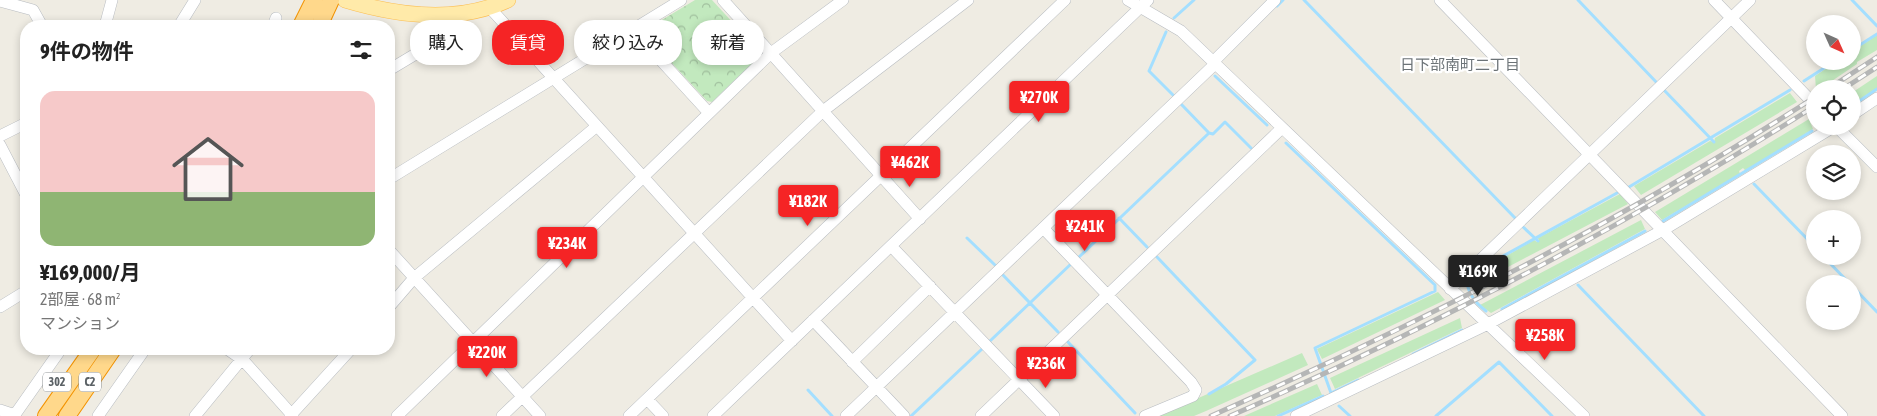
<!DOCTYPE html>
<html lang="ja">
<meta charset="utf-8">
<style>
body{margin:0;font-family:"Asap Condensed","Noto Sans JP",sans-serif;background:#f6f6f6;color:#222;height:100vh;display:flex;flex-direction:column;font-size:19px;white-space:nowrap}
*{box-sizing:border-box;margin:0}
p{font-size:16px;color:#767676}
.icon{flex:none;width:28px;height:28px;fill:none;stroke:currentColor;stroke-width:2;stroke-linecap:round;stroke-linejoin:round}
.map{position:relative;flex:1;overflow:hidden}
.drawer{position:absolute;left:20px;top:20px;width:375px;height:335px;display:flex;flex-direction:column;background:#fff;border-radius:20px;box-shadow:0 2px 8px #0003}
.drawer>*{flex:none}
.guide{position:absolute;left:410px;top:20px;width:475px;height:45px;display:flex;gap:10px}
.needle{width:32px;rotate:135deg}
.fabs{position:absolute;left:1806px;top:15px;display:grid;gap:10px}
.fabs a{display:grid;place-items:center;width:55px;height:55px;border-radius:50%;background:#fff;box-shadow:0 2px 8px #0003;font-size:25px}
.price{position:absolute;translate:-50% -42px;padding:0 11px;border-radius:5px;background:#f52425;color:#fff;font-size:16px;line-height:32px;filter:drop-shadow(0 1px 2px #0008)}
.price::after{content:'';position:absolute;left:50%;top:30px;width:15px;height:11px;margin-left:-8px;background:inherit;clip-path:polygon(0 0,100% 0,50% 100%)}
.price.active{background:#222;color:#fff}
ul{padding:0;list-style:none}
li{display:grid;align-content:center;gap:10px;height:265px;padding:0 20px}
li span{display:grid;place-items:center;height:155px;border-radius:15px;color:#555}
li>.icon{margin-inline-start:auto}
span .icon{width:90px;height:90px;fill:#fffc;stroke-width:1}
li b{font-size:21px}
h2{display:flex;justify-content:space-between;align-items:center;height:60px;padding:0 20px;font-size:21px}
.pill{padding:0 18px;border-radius:20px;background:#fff;box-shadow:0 2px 8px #0003;font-size:18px;line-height:45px}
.pill.active{background:#f52425;color:#fff}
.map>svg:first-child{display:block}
</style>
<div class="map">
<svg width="1877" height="416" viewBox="0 0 1877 416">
<defs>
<pattern id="park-crowns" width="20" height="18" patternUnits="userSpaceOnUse" patternTransform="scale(1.25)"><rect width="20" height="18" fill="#c2e9be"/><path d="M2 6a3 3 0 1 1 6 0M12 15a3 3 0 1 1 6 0" fill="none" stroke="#a1c09e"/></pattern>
</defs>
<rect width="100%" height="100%" fill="#efece3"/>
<!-- grass -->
<path fill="#c2e9be" d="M1877,35V50L1857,62V64L1820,89H1816L1815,76L1837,61H1852L1853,51Z
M1877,76V88L1853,104V92Z
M1790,93L1797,102L1641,195L1634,186L1710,141L1714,142L1715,138Z
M1809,119L1813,129L1746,171L1743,168L1739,171L1740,174L1662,220L1655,212Z
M1620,194L1628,204L1468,288V278L1534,240L1537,242L1539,241L1538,238Z
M1641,220L1645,229L1491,313L1480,305Z
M1438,292L1445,300L1322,359L1317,349Z
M1460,318L1462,328L1335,389L1330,378Z
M1302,353L1308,365L1206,411L1194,416H1157Z
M1317,384L1322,395L1275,416H1244Z"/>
<!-- park -->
<path fill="url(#park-crowns)" d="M695,0H712L759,51L760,56L712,102L707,101L645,34L647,29Z"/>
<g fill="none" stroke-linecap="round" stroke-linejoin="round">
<!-- stream -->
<path stroke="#a4dfff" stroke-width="3" d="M1304,0L1516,219
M1578,0L1658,84
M1852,0L1877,26
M1277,6L1283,0
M1174,18L1194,0
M1166,32L1149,71L1174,96
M1852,50L1877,34
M1215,76L1267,125
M1804,81L1835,61
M1663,89L1714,142
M1852,106L1877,89
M1209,133L1213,134L1225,122L1251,148
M1286,143L1435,285V291L1315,348L1331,393L1358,380
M1754,184L1815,247
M1629,187L1790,90
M1119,218L1147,247
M1663,221L1812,131
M1522,226L1538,241
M967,238L996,266
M1823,256L1850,284
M1079,257L1209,133L1181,104
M1157,257L1255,360L1226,384L1209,394
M1476,271L1617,193
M1002,274L1058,332
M1467,277C1466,291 1474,302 1486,311
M1578,285L1704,416
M1852,286L1877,312
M1502,309L1645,231
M990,341L1072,263
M1068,342L1135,413
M1413,354L1462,330
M808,390L832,416
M1339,406L1350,416
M911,416L982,349
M1278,416L1323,396
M1436,416L1499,362L1552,416"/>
<!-- minor casing -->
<g stroke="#b8bcc1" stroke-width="12">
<path id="minor" d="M723,0L920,219
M1128,0L1181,31L1584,416
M1440,0L1842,416
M1714,0L1815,105
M0,1L33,10L42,26
M490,8L792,341
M105,26L112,0
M179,26L195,0
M273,26L276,18
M633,30L709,113
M1213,62L1275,0
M389,70L439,40L441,15
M1852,115L1877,98
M1836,126L1877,167
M0,136L26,123
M0,145L26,195
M389,179L681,0
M1043,228L1191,382L1196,390L1193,396L1145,416
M891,246L1054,416
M389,250L540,416
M1450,289L1750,0
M0,307L26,291
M389,307L414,278L597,126
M813,320L904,416
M227,349L243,360L293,416
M852,362L930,286
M647,399L663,416
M0,410L15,415
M14,416L61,349
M98,416L145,349
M195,416L250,349
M290,416L351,349
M397,416L771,53L843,0
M502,416L823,111L968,0
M629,416L1065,0
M713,416L1148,0
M846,416L1215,64
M981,416L1282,128
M1296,416L1488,324L1663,230L1835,126"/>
</g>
<!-- major casing -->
<g stroke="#fbbd51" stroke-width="16">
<path id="major" d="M345,0C398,16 457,24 508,0"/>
</g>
<!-- highway casing -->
<g stroke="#f39300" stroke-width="18">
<path id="highway" d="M301,26L314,0
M319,26L331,0
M46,416L93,349
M67,416L113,349"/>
</g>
<!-- minor -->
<use href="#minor" stroke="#fff" stroke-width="11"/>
<!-- major -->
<use href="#major" stroke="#ffeaa9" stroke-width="15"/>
<!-- highway -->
<use href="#highway" stroke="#ffd88b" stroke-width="16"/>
<!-- rail casing -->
<g stroke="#b5b6b6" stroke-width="5">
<path id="rail" d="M1828,89L1877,57
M1843,89L1877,67
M1211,416C1419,324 1624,220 1815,97
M1230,416C1432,328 1628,224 1815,106"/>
</g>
<!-- rail -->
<use href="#rail" stroke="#fff" stroke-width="3" stroke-dasharray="9" stroke-linecap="butt"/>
</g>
<g text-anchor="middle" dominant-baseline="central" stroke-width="4.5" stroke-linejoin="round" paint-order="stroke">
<!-- shield labels -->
<g fill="#fff" stroke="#8c9093" stroke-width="1">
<rect x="43" y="372.5" width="28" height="19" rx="4"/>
<rect x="79" y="372.5" width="22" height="19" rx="4"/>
</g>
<g font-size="12" font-weight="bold" fill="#5b6165">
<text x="57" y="382">302</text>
<text x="90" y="382">C2</text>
</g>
<!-- neighbourhood labels -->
<g font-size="15" fill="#6c7377" stroke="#fff">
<text x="1460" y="64">日下部南町二丁目</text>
</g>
</g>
</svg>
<div class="fabs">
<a><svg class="needle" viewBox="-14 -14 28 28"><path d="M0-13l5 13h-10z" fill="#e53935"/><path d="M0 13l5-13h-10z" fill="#767676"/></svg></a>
<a><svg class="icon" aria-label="locate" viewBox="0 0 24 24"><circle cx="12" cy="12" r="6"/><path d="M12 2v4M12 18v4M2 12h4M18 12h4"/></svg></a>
<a><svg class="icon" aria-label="layers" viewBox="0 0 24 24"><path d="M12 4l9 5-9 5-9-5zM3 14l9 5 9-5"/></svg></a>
<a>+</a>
<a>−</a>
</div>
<b class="price" style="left:1039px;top:123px">¥270K</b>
<b class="price" style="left:910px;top:188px">¥462K</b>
<b class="price" style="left:808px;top:227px">¥182K</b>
<b class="price" style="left:1085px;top:252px">¥241K</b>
<b class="price" style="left:567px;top:269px">¥234K</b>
<b class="price active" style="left:1478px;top:297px">¥169K</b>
<b class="price" style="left:1545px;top:361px">¥258K</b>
<b class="price" style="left:487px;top:378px">¥220K</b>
<b class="price" style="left:1046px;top:389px">¥236K</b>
<div class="guide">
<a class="pill">購入</a>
<a class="pill active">賃貸</a>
<a class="pill">絞り込み</a>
<a class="pill">新着</a>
</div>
<section class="drawer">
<h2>9件の物件<svg class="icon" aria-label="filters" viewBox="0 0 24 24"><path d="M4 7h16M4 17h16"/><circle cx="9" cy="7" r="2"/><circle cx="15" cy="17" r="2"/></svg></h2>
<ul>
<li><span style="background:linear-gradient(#f6c9c9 65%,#8fb573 0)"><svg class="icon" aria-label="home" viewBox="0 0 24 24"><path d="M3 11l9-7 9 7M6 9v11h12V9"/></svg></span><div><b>¥169,000/月</b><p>2部屋 · 68 m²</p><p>マンション</p></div></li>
</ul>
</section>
</div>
